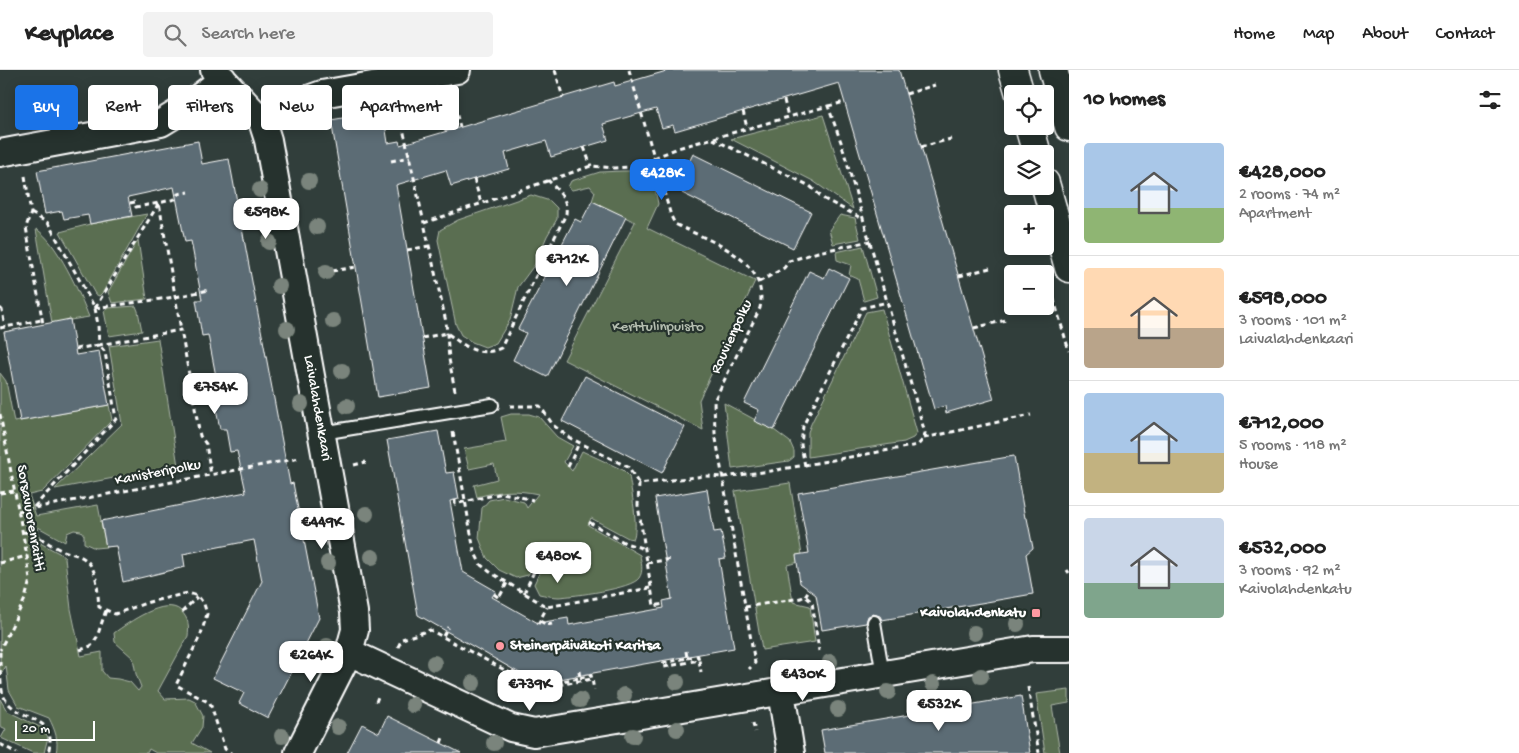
<!DOCTYPE html>
<meta charset="utf-8">
<style>
body{margin:0;font-family:"Gochi Hand",sans-serif;background:#f2f2f2;color:#222;height:100vh;display:flex;flex-direction:column;font-size:19px;white-space:nowrap}
*{box-sizing:border-box;margin:0}
p{font-size:16px;color:#767676}
.icon{flex:none;width:28px;height:28px;fill:none;stroke:currentColor;stroke-width:2;stroke-linecap:round;stroke-linejoin:round}
.map{position:relative;flex:1;overflow:hidden}
.side{display:flex;flex-direction:column;background:#fff;width:450px}
.side>*{flex:none}
.hud{position:absolute;left:15px;top:15px;width:475px;height:45px;display:flex;gap:10px}
.fabs{position:absolute;left:1004px;top:15px;display:grid;gap:10px}
.fabs a{display:grid;place-items:center;width:50px;height:50px;border-radius:5px;background:#fff;box-shadow:0 2px 12px #0003;font-size:25px}
.scale{position:absolute;left:15px;bottom:12px;width:80px;box-sizing:border-box;padding-left:5px;border:2px solid #fff;border-top:0;font-size:14px;line-height:18px;white-space:nowrap;color:#fff;-webkit-text-stroke:4px #26332d;paint-order:stroke}
.price{position:absolute;translate:-50% -42px;padding:0 11px;border-radius:10px;background:#fff;color:#222;font-size:16px;line-height:32px;filter:drop-shadow(0 1px 2px #0008)}
.price::after{content:'';position:absolute;left:50%;top:30px;width:15px;height:11px;margin-left:-8px;background:inherit;clip-path:polygon(0 0,100% 0,50% 100%)}
.price.on{background:#1a73e8;color:#fff}
ul{padding:0;list-style:none}
li{display:flex;align-items:center;gap:15px;height:125px;padding:0 15px}
li+li{border-top:1px solid #e0e0e0}
li span{display:grid;place-items:center;flex:none;width:140px;height:100px;border-radius:5px;color:#555}
li>.icon{margin-inline-start:auto}
span .icon{width:60px;height:60px;fill:#fffc;stroke-width:1}
li b{font-size:21px}
h2{display:flex;justify-content:space-between;align-items:center;height:60px;padding:0 15px;font-size:21px}
.chip{padding:0 18px;border-radius:5px;background:#fff;box-shadow:0 2px 12px #0003;font-size:18px;line-height:45px}
.chip.on{background:#1a73e8;color:#fff}
header{display:flex;align-items:center;gap:30px;box-sizing:border-box;height:70px;padding:0 25px;background:#fff;border-bottom:1px solid #e0e0e0}
header strong{font-size:24px}
nav{display:flex;gap:28px;margin-inline-start:auto;font-size:18px}
.search{width:350px;height:45px;background:#f2f2f2;display:flex;align-items:center;gap:12px;box-sizing:border-box;padding:0 18px;border-radius:5px;color:#767676;font-size:19px}
main{display:flex;flex:1;min-height:0}
.map>svg:first-child{display:block}
</style>
<header>
<strong>Keyplace</strong>
<div class="search"><svg class="icon" aria-label="search" viewBox="0 0 24 24"><circle cx="10" cy="10" r="6"/><path d="M15 15l6 6"/></svg>Search here</div>
<nav><a>Home</a><a>Map</a><a>About</a><a>Contact</a></nav>
</header>
<main>
<div class="map">
<svg width="1069" height="683" viewBox="0 0 1069 683">
<rect width="100%" height="100%" fill="#313e3b"/>
<filter id="ink" filterUnits="userSpaceOnUse"><feTurbulence type="fractalNoise" baseFrequency=".02" numOctaves="2"/><feDisplacementMap in="SourceGraphic" scale="10" xChannelSelector="R" yChannelSelector="G"/><feConvolveMatrix kernelMatrix="1 2 1 2 8 2 1 2 1" color-interpolation-filters="sRGB"/></filter>
<g filter="url(#ink)">
<!-- green -->
<path fill="#5a6e51" stroke="#acb6a8" d="M823,45L853,139L813,111L731,69Z
M623,101H646L653,108L658,134L647,158L755,211L699,330L703,360L564,290L635,152L592,131L595,122L590,116L572,120L568,117L571,111L600,102Z
M531,125L550,131L557,138V149L547,166L535,194L518,217L510,250L496,273L485,277L472,272L461,265L456,255L438,170L440,160L458,150Z
M147,144L103,222L99,226L95,224L60,162L90,154Z
M840,145L855,148L860,169L833,174L829,160Z
M36,159C57,171 80,224 89,247L52,253Z
M138,170L147,229L112,233L108,222Z
M863,176L877,227L864,231L858,209L849,205L851,195L837,190L836,182Z
M136,236L138,241L142,261L109,266L104,241L108,238Z
M882,239L917,363L913,368L904,372L808,387V362L811,354L866,242Z
M158,269L178,396L55,419L122,354L109,276Z
M0,303L6,311L14,352L109,335L112,350L42,422L29,425L36,446L98,435L106,477L95,478L84,473V465L81,461L74,460L67,463L65,472L38,457L40,473L59,483L65,488L71,539L81,586L102,582V601L108,608L118,609L130,612L138,621L141,617L136,604L133,588L115,572L114,563C128,553 165,526 181,541C189,549 189,556 188,566L158,621L165,629L189,628L195,631L203,646L202,657L192,673L210,683H156L149,679L147,683H56C59,670 55,660 49,648L18,636L9,620L6,596L0,606Z
M724,333L774,360L790,372L794,381V387L789,391L732,399Z
M511,344H529L539,347L557,367L573,376L564,392L572,401L582,381L623,400L629,406C631,418 639,459 633,469L628,468L591,448L588,455L640,485C641,492 644,501 639,508C632,519 573,526 559,527C552,527 545,525 539,524L534,514L553,474H541L538,488L528,505L516,508L499,500L487,488L479,468L482,438L489,430L504,427L524,432L527,438L538,424C515,419 499,421 477,427L474,415L497,409L494,394L469,399L464,379L506,372L501,347Z
M790,413L803,491L787,495L793,532L810,536L815,572L762,580L735,421Z
M1069,620V633L1052,636L1060,683H1045L1036,624Z
M0,629L7,641L42,658L48,667L44,683H33L1,668L6,659L0,656Z"/>
<!-- building -->
<path fill="#5c6c74" stroke="#fff" d="M670,0H899L994,329L946,343L945,336L934,339L839,13L675,61L673,55L662,58L656,39L603,54L608,70L551,87L546,71L505,83L509,99L474,109L451,116L446,100L396,115L431,318L378,327L331,50L383,41L388,73L399,71L400,75L614,12L615,16Z
M198,71L202,94L229,89L290,414L293,413L319,548L268,648L239,633L244,623L213,608L262,511L254,470L183,484L185,497L123,512L116,476L106,477L101,451L246,422L237,381L230,382L226,359H220L213,323L219,322L208,265L202,266L196,230H202L191,171L185,172L174,117L128,127L132,146L90,154L88,145L64,149L62,141L45,144L37,101Z
M693,84L811,142L793,178L682,123L689,110L682,106Z
M592,131L626,147L547,307L513,290L526,263L518,259L575,149L581,152Z
M829,198L849,208L774,360L754,351L759,340L744,333L809,201L824,208Z
M70,249L76,285L99,281L109,335L20,351L4,262Z
M585,306L685,357L662,403L562,351Z
M438,361L446,403L454,402L459,429L450,431L463,502L496,521L492,527L538,553L568,548L569,555L664,538L663,531L672,529L655,428L707,419L714,462L721,461L726,488L719,489L734,578L537,613L418,545L387,370Z
M1014,386L1025,448H1027L1033,478L1026,484L1033,524L882,550L880,546L873,544L868,546L866,553L822,560L816,525L800,513L796,485L809,483L798,423Z
M1021,626L1030,683H825L821,660Z
M387,646L461,683H347L362,654L379,663Z"/>
<g fill="none" stroke-linecap="round" stroke-linejoin="round">
<!-- service casing -->
<g stroke="#fff" stroke-width="16">
<path id="service" d="M322,363L492,335
M874,552L883,605"/>
</g>
<!-- minor casing -->
<g stroke="#fff" stroke-width="30">
<path id="minor" d="M214,0L262,51L268,70L354,542L355,560L349,582L298,683
M262,51L297,33L322,24L457,0
M0,83L161,53L184,39L223,9
M349,582L511,658L534,663L1033,579H1069
M781,622L791,683"/>
</g>
<!-- primary casing -->
<g stroke="#fff" stroke-width="31">
<path id="primary" d="M1013,0L1020,24
M1053,0L1069,57
M1029,56L1037,84
M1045,113L1069,198"/>
</g>
<!-- path -->
<path stroke="#fff" stroke-width="3" stroke-dasharray="5 4" stroke-linecap="butt" d="M555,0L563,28
M629,0L671,146L675,154C711,172 769,188 760,238L714,331L715,363L755,593L749,599
M906,24L935,15
M452,27L460,57
M784,30L788,47
M398,36L424,153
M828,36L845,32
M743,41L747,58
M713,69L810,116L824,129L863,149
M584,77L591,96
M921,77L951,69
M391,91L410,87
M25,106L31,143L26,157L43,254
M474,109L481,133
M130,133L135,132L136,137L159,133L181,260
M31,143L48,153L95,238L98,255L99,275L181,260L200,366L206,374L211,405
M407,180L429,176
M332,201L356,197
M959,206L990,198
M759,212L784,198L789,191L818,182L870,171
M1051,220L1069,281
M0,238L2,240L5,257
M95,238L159,133L175,129L178,124L189,122
M95,238L175,227L209,220
M0,258L42,250
M974,258L1006,250
M422,268L447,263C464,276 479,288 501,278L566,144C568,128 558,121 548,110
M192,319L227,313
M455,321L449,289L446,252L424,153L591,96L614,98L645,96L654,88L678,78L828,36L841,72L925,363L924,368L918,375L771,401L723,407L704,406L639,414L638,435L654,536L664,534
M510,336H540L553,355L570,368L628,397L639,414
M0,344L27,486L30,510L25,529L0,580
M453,362L474,481L481,495L490,502L547,537L650,518
M924,368L1031,345
M354,395L366,392
M805,396L801,375L803,356L862,238L888,232
M568,397L579,373
M0,423L14,421
M455,430V434L503,423L533,430
M34,437L116,349L105,282L99,275L75,279
M18,441L300,388
M589,452L625,473L645,479
M23,462C36,463 45,472 57,478C64,482 72,483 79,486C99,494 97,519 99,537L115,544L149,532L188,523L198,526L204,534L207,544L201,564L176,615L210,633L225,679L231,683
M0,493L27,486
M647,493L672,489
M1067,500L1069,503
M524,523L547,474
M494,524L499,528L507,513
M805,526L809,520
M745,537L801,528L805,526L812,532L819,581
M182,542L197,527
M540,551L547,555L552,554
M538,554L547,537
M443,566L448,557
M398,577L402,569L430,560L512,604
M80,580L91,576L97,567L106,540
M686,581L687,588L663,593L664,597L699,590L701,602
M0,582C0,594 0,613 3,625C16,654 60,642 48,683
M687,588L698,586L699,590
M579,601L580,608L556,612L557,615L592,609L594,620
M580,608L591,605L592,609
M1028,617L1039,683
M504,620L514,600
M376,632L379,624
M753,653L755,662
M441,673L444,665
M0,674L17,683"/>
<!-- service -->
<use href="#service" stroke="#26332d" stroke-width="12"/>
<!-- minor -->
<use href="#minor" stroke="#26332d" stroke-width="26"/>
<!-- primary -->
<use href="#primary" stroke="#26332d" stroke-width="28"/>
</g>
<!-- trees -->
<g fill="#7a847c">
<circle cx="309" cy="111" r="8"/>
<circle cx="260" cy="120" r="8"/>
<circle cx="317" cy="157" r="8"/>
<circle cx="269" cy="172" r="8"/>
<circle cx="326" cy="202" r="8"/>
<circle cx="279" cy="216" r="8"/>
<circle cx="333" cy="251" r="8"/>
<circle cx="287" cy="259" r="8"/>
<circle cx="342" cy="301" r="8"/>
<circle cx="301" cy="334" r="8"/>
<circle cx="347" cy="336" r="8"/>
<circle cx="366" cy="444" r="8"/>
<circle cx="372" cy="487" r="8"/>
<circle cx="328" cy="493" r="8"/>
<circle cx="1017" cy="554" r="8"/>
<circle cx="974" cy="563" r="8"/>
<circle cx="327" cy="576" r="8"/>
<circle cx="830" cy="592" r="8"/>
<circle cx="434" cy="593" r="8"/>
<circle cx="783" cy="599" r="8"/>
<circle cx="981" cy="606" r="8"/>
<circle cx="677" cy="612" r="8"/>
<circle cx="473" cy="613" r="8"/>
<circle cx="933" cy="614" r="8"/>
<circle cx="888" cy="622" r="8"/>
<circle cx="624" cy="625" r="8"/>
<circle cx="580" cy="630" r="8"/>
<circle cx="413" cy="635" r="8"/>
<circle cx="838" cy="639" r="8"/>
<circle cx="338" cy="657" r="8"/>
<circle cx="677" cy="659" r="8"/>
<circle cx="282" cy="666" r="8"/>
<circle cx="633" cy="666" r="8"/>
<circle cx="494" cy="673" r="8"/>
</g>
</g>
<!-- markers -->
<g fill="#ff9aa2" stroke="#26332d" stroke-width="2">
<rect x="1031" y="538" width="10" height="10" rx="2.5"/>
<circle cx="500" cy="576" r="5"/>
</g>
<g text-anchor="middle" dominant-baseline="central" stroke-width="4.5" stroke-linejoin="round" paint-order="stroke">
<!-- park labels -->
<g font-size="15" fill="#b5beb1" stroke="#26332d">
<text x="658" y="257">Kerttulinpuisto</text>
</g>
<!-- street labels -->
<g font-size="15" fill="#fff" stroke="#26332d">
<text transform="translate(732 267) rotate(-65)">Rouvienpolku</text>
<text transform="translate(317 338) rotate(80)">Laivalahdenkaari</text>
<text transform="translate(158 403) rotate(-11)">Kanisteripolku</text>
<text transform="translate(30 448) rotate(80)">Sorsavuorenraitti</text>
</g>
<!-- poi labels -->
<g font-size="15" font-weight="bold" fill="#fff" stroke="#26332d" text-anchor="end">
<text x="1026" y="543">Kaivolahdenkatu</text>
<text x="510" y="576" text-anchor="start">Steinerpäiväkoti Karitsa</text>
</g>
</g>
</svg>
<div class="fabs">
<a><svg class="icon" aria-label="locate" viewBox="0 0 24 24"><circle cx="12" cy="12" r="6"/><path d="M12 2v4M12 18v4M2 12h4M18 12h4"/></svg></a>
<a><svg class="icon" aria-label="layers" viewBox="0 0 24 24"><path d="M12 4l9 5-9 5-9-5zM3 14l9 5 9-5"/></svg></a>
<a>+</a>
<a>−</a>
</div>
<div class="scale">20 m</div>
<b class="price on" style="left:662px;top:131px">€428K</b>
<b class="price" style="left:266px;top:170px">€598K</b>
<b class="price" style="left:567px;top:217px">€712K</b>
<b class="price" style="left:215px;top:345px">€754K</b>
<b class="price" style="left:322px;top:480px">€449K</b>
<b class="price" style="left:558px;top:514px">€480K</b>
<b class="price" style="left:311px;top:613px">€264K</b>
<b class="price" style="left:803px;top:632px">€430K</b>
<b class="price" style="left:530px;top:642px">€739K</b>
<b class="price" style="left:939px;top:662px">€532K</b>
<div class="hud">
<a class="chip on">Buy</a>
<a class="chip">Rent</a>
<a class="chip">Filters</a>
<a class="chip">New</a>
<a class="chip">Apartment</a>
</div>
</div>
<section class="side">
<h2>10 homes<svg class="icon" aria-label="filters" viewBox="0 0 24 24"><path d="M4 7h16M4 17h16"/><circle cx="9" cy="7" r="2"/><circle cx="15" cy="17" r="2"/></svg></h2>
<ul>
<li><span style="background:linear-gradient(#a9c7e8 65%,#8fb573 0)"><svg class="icon" aria-label="home" viewBox="0 0 24 24"><path d="M3 11l9-7 9 7M6 9v11h12V9"/></svg></span><div><b>€428,000</b><p>2 rooms · 74 m²</p><p>Apartment</p></div></li>
<li><span style="background:linear-gradient(#ffd9b3 60%,#b9a48a 0)"><svg class="icon" aria-label="home" viewBox="0 0 24 24"><path d="M3 11l9-7 9 7M6 9v11h12V9"/></svg></span><div><b>€598,000</b><p>3 rooms · 101 m²</p><p>Laivalahdenkaari</p></div></li>
<li><span style="background:linear-gradient(#a9c7e8 60%,#c2b280 0)"><svg class="icon" aria-label="home" viewBox="0 0 24 24"><path d="M3 11l9-7 9 7M6 9v11h12V9"/></svg></span><div><b>€712,000</b><p>5 rooms · 118 m²</p><p>House</p></div></li>
<li><span style="background:linear-gradient(#c9d6e8 65%,#7fa58c 0)"><svg class="icon" aria-label="home" viewBox="0 0 24 24"><path d="M3 11l9-7 9 7M6 9v11h12V9"/></svg></span><div><b>€532,000</b><p>3 rooms · 92 m²</p><p>Kaivolahdenkatu</p></div></li>
</ul>
</section>
</main>
